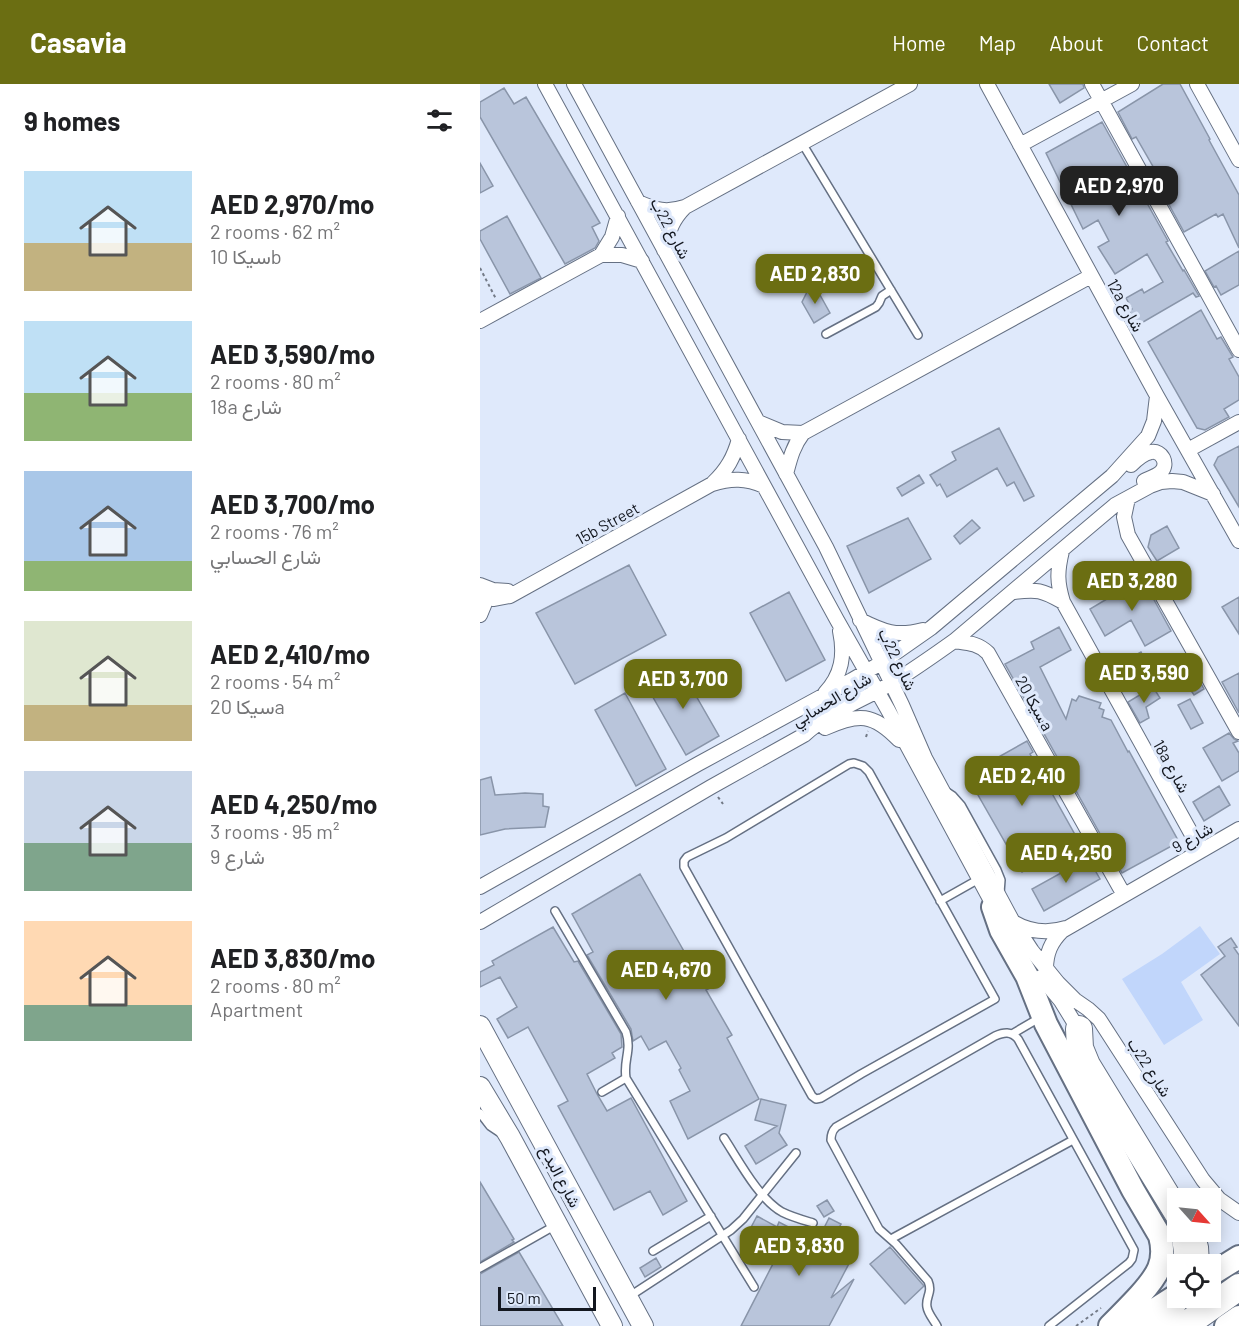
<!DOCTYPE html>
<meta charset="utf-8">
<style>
body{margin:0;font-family:Barlow,Vazirmatn,sans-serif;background:#f2f2f2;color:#202124;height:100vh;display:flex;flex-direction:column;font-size:22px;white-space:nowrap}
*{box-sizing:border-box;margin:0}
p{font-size:20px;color:#757577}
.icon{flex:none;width:33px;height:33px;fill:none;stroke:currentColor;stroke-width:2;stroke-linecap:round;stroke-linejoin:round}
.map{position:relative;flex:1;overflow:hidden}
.drawer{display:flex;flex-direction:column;background:#fff;width:480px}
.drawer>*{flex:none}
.needle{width:39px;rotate:117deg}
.fabs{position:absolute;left:687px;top:1104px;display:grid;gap:12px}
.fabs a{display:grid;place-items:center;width:54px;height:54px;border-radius:0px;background:#fff;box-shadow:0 3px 15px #0003;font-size:30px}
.scale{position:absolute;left:18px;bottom:15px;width:98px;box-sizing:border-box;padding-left:6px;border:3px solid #13171f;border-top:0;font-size:16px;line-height:21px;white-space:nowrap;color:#13171f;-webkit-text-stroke:4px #dfe9fb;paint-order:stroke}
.price{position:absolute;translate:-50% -51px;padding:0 14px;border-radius:12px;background:#6b6e12;color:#fff;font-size:20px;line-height:39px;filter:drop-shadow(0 2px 3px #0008)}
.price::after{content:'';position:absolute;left:50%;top:36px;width:18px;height:14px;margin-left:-9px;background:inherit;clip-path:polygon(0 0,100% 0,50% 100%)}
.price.on{background:#222;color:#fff}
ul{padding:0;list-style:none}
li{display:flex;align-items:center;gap:18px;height:150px;padding:0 24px}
li span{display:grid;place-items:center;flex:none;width:168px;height:120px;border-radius:0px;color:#555}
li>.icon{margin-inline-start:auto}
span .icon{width:72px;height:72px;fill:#fffc;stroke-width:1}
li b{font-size:26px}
h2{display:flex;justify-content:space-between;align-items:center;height:72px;padding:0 24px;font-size:26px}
header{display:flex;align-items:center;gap:36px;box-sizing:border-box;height:84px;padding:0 30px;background:#6b6e12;color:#fff}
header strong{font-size:28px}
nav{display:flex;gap:33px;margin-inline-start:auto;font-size:21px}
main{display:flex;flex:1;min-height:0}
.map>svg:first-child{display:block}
</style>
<header>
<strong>Casavia</strong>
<nav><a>Home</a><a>Map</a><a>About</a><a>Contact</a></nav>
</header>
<main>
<section class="drawer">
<h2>9 homes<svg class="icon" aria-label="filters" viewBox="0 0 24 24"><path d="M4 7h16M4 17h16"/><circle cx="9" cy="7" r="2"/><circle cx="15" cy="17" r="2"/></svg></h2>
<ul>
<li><span style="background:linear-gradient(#bfe0f5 60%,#c2b280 0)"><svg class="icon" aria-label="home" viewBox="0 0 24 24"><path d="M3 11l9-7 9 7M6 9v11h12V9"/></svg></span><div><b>AED 2,970/mo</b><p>2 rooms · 62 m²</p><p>سيكا 10b</p></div></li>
<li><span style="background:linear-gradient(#bfe0f5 60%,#8fb573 0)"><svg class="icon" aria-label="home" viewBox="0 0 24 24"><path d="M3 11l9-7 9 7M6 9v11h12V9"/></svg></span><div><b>AED 3,590/mo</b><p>2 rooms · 80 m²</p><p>18a شارع</p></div></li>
<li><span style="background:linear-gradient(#a9c7e8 75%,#8fb573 0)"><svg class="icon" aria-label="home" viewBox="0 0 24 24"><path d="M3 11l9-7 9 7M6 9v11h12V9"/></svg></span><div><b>AED 3,700/mo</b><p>2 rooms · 76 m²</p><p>شارع الحسابي</p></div></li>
<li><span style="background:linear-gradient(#dfe7d0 70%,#c2b280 0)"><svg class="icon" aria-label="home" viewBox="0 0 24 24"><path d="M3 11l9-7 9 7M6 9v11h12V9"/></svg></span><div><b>AED 2,410/mo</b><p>2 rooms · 54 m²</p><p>سيكا 20a</p></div></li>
<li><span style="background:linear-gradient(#c9d6e8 60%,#7fa58c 0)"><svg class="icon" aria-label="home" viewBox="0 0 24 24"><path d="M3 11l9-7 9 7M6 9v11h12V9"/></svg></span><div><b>AED 4,250/mo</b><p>3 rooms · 95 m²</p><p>شارع 9</p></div></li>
<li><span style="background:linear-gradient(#ffd9b3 70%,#7fa58c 0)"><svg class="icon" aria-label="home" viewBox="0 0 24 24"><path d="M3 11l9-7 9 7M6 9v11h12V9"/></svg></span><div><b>AED 3,830/mo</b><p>2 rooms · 80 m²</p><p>Apartment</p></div></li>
</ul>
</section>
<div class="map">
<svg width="759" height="1242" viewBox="0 0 759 1242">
<rect width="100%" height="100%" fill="#dfe9fb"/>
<!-- green -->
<path fill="#c1d6fb" d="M720,842L740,870L701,898L723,936L684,961L642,895L682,870Z"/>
<!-- building -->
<path fill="#b9c5db" stroke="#8995a9" stroke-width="1.5" d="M569,0H603L604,4L580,19Z
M683,0H700L730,55L729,56L759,111V164L743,130L738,133L736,130L704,148L675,95L679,93L656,53L652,55L638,28Z
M24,4L34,20L46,13L120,139L112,143L119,157L115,164L85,180L0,33V18Z
M622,38L688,157L686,158L703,187L704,186L719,212L716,213L713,209L658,241L649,227L652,225L646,214L662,205L664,209L683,198L667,170L635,190L618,163L629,157L618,136L603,145L566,69Z
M0,79L13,102L0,109Z
M27,132L61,194L30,210L0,155V147Z
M759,167V201L741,211L736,202L734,203L725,187Z
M335,202L350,229L334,239L322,218L328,206Z
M721,226L737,255L741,253L753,273L749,275L759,293V316L744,325L749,333L725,346L717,344L668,258Z
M519,344L554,412L544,417L534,398L527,402L517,384L467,413L460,400L457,402L450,391L476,376L472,368Z
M759,362V423L734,381L738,373Z
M439,391L444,399L422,412L417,404Z
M428,434L451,475L389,509L367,462Z
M492,436L500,444L480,460L474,452Z
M687,442L699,464L677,477L668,463L671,451Z
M149,481L186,551L95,600L56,529Z
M661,492L691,547L665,562L651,536L625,552L610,525L637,509V508Z
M309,508L345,576L306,597L270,529Z
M759,513V550L742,523Z
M579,543L591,566L560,583L586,635L592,615L596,617L599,612L621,619L619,624L624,626L622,633L631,636L648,668L649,667L699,758L642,789L525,580L554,565L551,558Z
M661,568L667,579L643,592L637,581Z
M201,581L213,602L211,603L239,652L206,671L166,601Z
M715,589L724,605L714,611L704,596Z
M759,589V629L742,598Z
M673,603L680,614L666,623L669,634L660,639L648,618Z
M145,609L186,685L156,702L115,626Z
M710,615L723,639L711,645L698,621Z
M749,649L754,655L758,657L753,659L759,669V687L742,697L723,664Z
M547,657L553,668L550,670L598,756L542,788L486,690L507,677L508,679Z
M11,693L15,711L45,709L63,710V722L69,723L65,743L25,745L0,751V696Z
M739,702L750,721L724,737L713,718Z
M608,774L620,795L564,827L552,805Z
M160,790L213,883L224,877L231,890L234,888L240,899L226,906L252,951L247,954L279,1015L208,1055L190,1017L210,1007L199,986L201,984L186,957L169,966L161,952L153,957L151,945L107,871L113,868L92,830Z
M73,843L94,878L98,877L141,950L142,963L132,969L135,974L107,990L117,1010L127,1027L151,1014L207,1117L183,1131L170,1107L134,1126L78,1022L88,1017L48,943L28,954L17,935L37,923L20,893L0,903V888L14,881L12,877Z
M751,854L757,863L754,864L759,871V942L721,891L745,872L738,863Z
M281,1015L306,1021L299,1049L307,1061L276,1080L265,1062L297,1042L275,1036Z
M0,1098L34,1155L32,1156L34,1158L0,1178Z
M347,1116L354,1127L344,1133L337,1122Z
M277,1132L297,1143L299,1138L337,1158L349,1134L361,1140L351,1158L374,1170L351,1214L374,1195L349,1242H261L298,1170L266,1153Z
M410,1163L444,1202L425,1220L390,1180Z
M39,1168L83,1242H0V1190Z
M176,1174L181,1183L165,1193L160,1184Z"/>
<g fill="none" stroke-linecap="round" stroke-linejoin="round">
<!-- service casing -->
<g stroke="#657083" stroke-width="10">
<path id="service" d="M322,59L438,251
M346,250L396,223L399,219L402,212L411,206
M374,679L383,682L389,688L515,915L381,990L341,1014L336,1015L332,1012L204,783V777L207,773L246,754L369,680Z
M467,708L473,712L481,721L517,786L521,796L520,809
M460,817L499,795
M75,827L146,948C152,967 143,976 146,994L274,1203
M532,950L561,933
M122,1008L146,994
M0,1029L10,1042L19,1048
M244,1054C259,1077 279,1115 302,1128C312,1133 323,1136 333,1139
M411,1155L593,1056
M173,1167L231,1132
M0,1184L76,1141
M150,1212L251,1146L263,1135L316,1069
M457,1242C454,1236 448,1230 447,1223C445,1213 453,1209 448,1197L416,1160L399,1145L351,1056C351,1050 352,1047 356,1043L515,952C524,948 531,947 538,955L654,1166L652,1175L649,1179L569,1242"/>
</g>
<!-- minor casing -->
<g stroke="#657083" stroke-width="16">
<path id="minor" d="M65,0L357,536L408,626L517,828
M94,0L346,463L422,621L445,674L533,838L552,867L578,899L595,916L608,925L619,935L723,1096L739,1115L759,1129
M507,0L677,312L759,457
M612,0L759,266
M717,0L759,76
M540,61L652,0
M158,118C176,126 186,129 205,123L430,0
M184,166C189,148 191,137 205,123
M121,171L132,153L138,132
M0,237L121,171H142L162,177
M278,338L302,348L323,349
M708,366L759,338
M651,381C656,376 664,369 671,368C682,366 689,380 681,388C677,392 670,394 664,397
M306,390C310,375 313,362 323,349L611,192
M233,399C247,386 254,373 259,355
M648,414L644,433L648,451L759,648
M582,467C577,488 577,498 583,518L721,767
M0,501L13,506L28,507
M534,508C557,505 562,506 583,518
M0,512L13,515L30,512L232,400C251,394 266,394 284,402
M0,531L7,514
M380,536C404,548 416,553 443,546
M474,557C487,559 498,559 508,569L644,811
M345,609C362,591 365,571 360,547
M345,644C379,629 393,629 419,656
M0,803L218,680L372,596L401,579L451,544L632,392L668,352L674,337L677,312
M0,838L231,703L324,651C349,628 383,616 412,599C433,586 453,572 474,557L635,421L670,402L681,398L692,397L703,398L733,410
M533,838C550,848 567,850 586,844
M566,885C566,869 571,858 582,847L759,745
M561,893L581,917L600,948
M717,1148L721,1163L722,1180"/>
</g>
<!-- secondary casing -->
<g stroke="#657083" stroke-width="22">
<path id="secondary" d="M0,942L163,1242
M0,1003L30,1053L132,1242"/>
</g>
<!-- primary casing -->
<g stroke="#657083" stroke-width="26">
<path id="primary" d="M513,823L521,846L547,892L566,940L653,1106L680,1152C687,1178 677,1192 660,1211C650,1222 640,1232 630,1242
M730,1191L759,1173
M649,1242L696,1212
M746,1242L759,1233"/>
</g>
<!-- motorway casing -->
<g stroke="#657083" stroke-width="28">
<path id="motorway" d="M599,945L600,964L607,981L698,1130
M704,1148L707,1167L706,1180
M675,1242L685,1231L698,1212
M704,1242L759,1203"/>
</g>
<!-- path -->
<path stroke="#737a87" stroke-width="2" stroke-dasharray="3 3" stroke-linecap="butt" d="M0,184L16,215
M386,653L388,647
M238,713L243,720
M596,1242L621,1224"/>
<!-- service -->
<use href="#service" stroke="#fff" stroke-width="7"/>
<!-- minor -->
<use href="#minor" stroke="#fff" stroke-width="14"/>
<!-- secondary -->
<use href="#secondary" stroke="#fff" stroke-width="20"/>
<!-- primary -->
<use href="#primary" stroke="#fff" stroke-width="22"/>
<!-- motorway -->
<use href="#motorway" stroke="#fff" stroke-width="26"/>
</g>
<g text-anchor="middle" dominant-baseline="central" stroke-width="6" stroke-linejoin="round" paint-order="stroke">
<!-- street labels -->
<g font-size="16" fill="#13171f" stroke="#dfe9fb">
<text transform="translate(191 144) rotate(62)">شارع 22ب</text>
<text transform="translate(646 221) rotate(61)">12a شارع</text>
<text transform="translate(127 439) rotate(-29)">15b Street</text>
<text transform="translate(418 575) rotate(64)">شارع 22ب</text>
<text transform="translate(351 615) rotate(-31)">شارع الحسابي</text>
<text transform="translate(555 619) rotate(61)">سيكا 20a</text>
<text transform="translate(692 682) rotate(61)">18a شارع</text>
<text transform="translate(712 753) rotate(-30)">شارع 9</text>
<text transform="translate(670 983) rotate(57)">شارع 22ب</text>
<text transform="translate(81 1092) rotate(62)">شارع البدع</text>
</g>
</g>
</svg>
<div class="fabs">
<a><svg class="needle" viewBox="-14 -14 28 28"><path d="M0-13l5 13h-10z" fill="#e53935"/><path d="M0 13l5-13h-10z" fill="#757577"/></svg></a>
<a><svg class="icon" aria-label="locate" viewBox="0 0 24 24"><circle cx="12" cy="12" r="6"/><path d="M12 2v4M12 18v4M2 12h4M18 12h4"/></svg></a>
</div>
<div class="scale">50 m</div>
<b class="price on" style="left:639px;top:133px">AED 2,970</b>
<b class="price" style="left:335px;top:221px">AED 2,830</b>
<b class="price" style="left:652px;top:528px">AED 3,280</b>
<b class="price" style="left:664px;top:620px">AED 3,590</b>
<b class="price" style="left:203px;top:626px">AED 3,700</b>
<b class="price" style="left:542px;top:723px">AED 2,410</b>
<b class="price" style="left:586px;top:800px">AED 4,250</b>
<b class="price" style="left:186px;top:917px">AED 4,670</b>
<b class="price" style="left:319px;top:1193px">AED 3,830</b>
</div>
</main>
